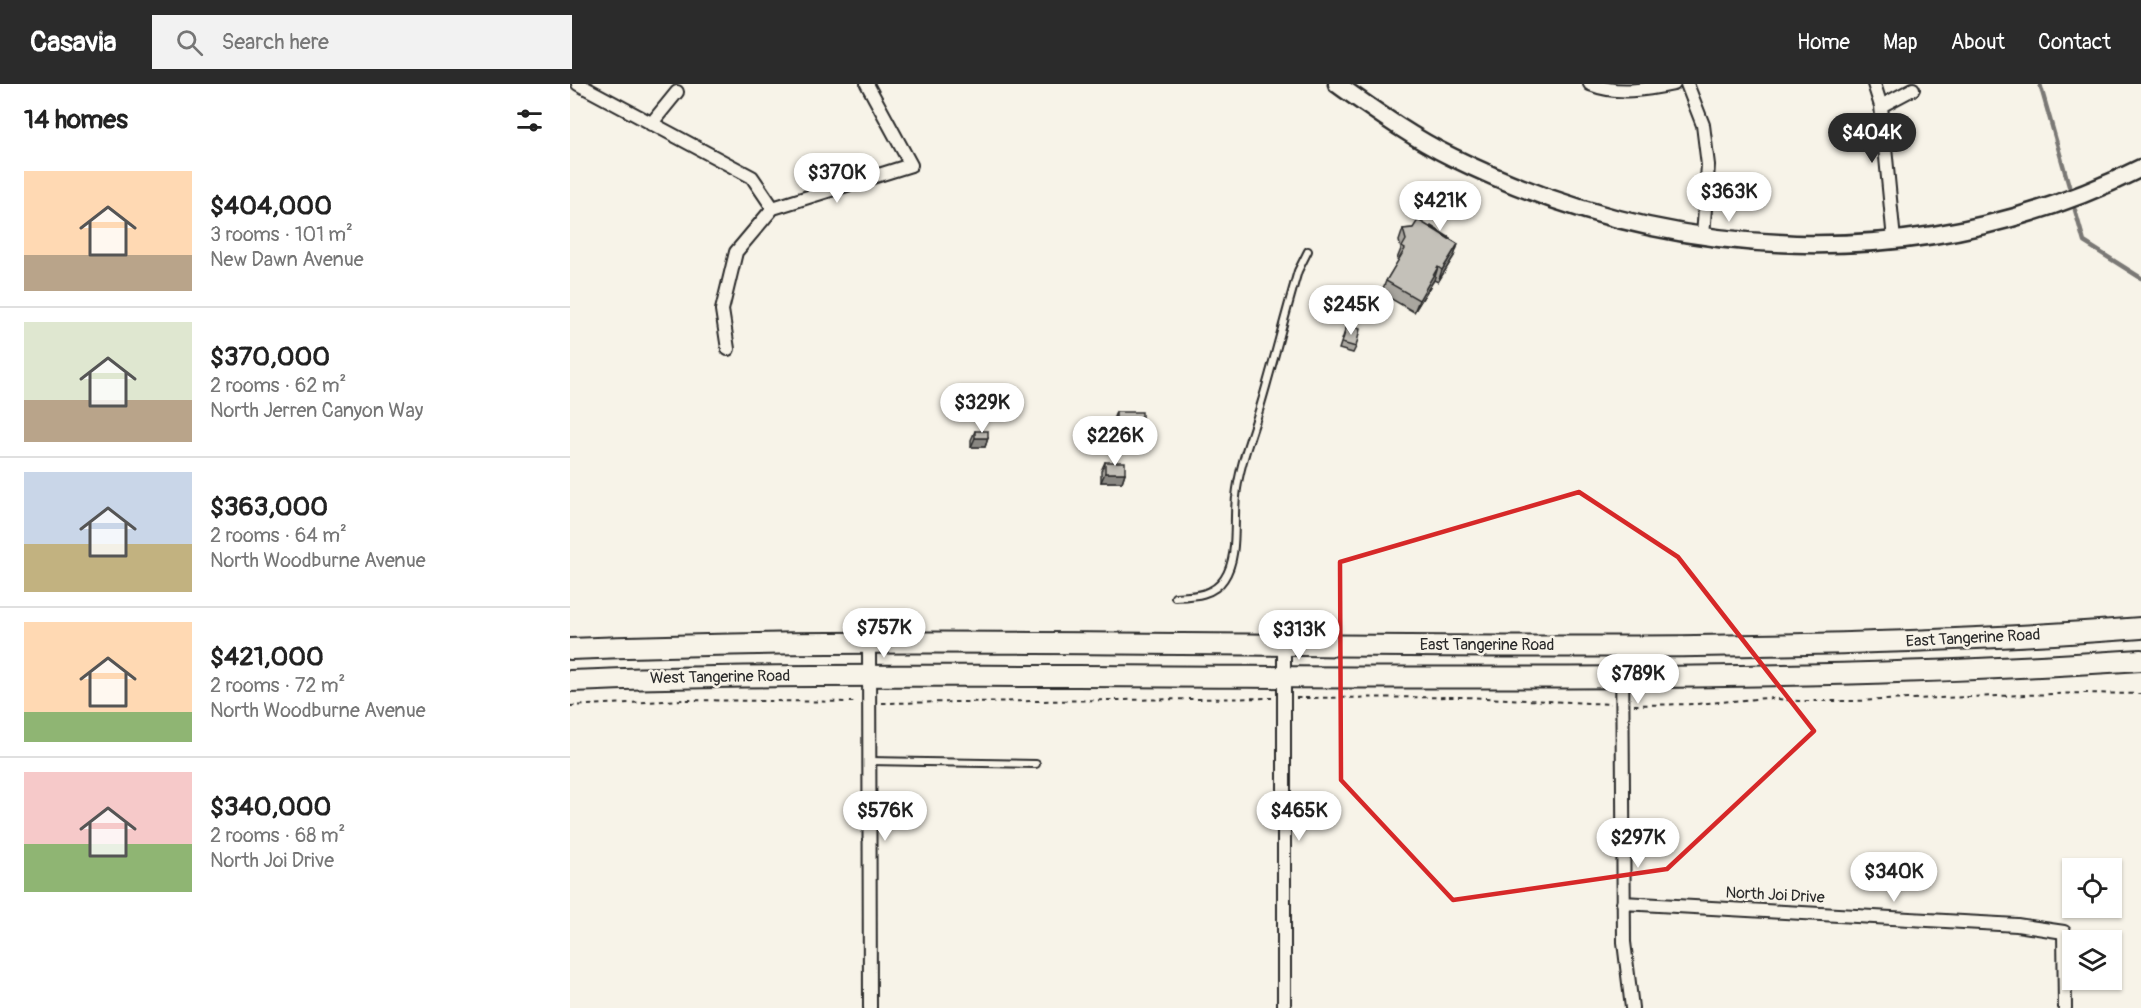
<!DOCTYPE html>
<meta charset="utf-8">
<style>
body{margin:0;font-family:Pangolin,sans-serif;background:#f2f2f2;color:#222;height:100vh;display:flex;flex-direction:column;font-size:22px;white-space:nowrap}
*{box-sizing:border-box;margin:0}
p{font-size:20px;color:#767676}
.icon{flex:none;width:33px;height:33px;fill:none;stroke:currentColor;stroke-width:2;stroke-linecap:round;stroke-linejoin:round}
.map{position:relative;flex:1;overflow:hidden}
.drawer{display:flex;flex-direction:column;background:#fff;width:570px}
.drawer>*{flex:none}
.controls{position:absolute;left:1492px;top:774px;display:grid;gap:12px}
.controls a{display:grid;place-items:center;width:60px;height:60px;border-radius:0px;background:#fff;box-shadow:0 2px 4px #0004;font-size:30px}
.price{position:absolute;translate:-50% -51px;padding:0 14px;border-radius:21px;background:#fff;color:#222;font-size:20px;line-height:39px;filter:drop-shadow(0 2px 3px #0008)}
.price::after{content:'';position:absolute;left:50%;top:36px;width:18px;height:14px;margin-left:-9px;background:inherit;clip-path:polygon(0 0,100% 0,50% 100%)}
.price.selected{background:#2b2b2b;color:#fff}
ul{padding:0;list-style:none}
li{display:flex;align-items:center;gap:18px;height:150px;padding:0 24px}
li+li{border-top:2px solid #e0e0e0}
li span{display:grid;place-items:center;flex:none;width:168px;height:120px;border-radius:0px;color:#555}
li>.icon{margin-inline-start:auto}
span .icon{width:72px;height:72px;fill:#fffc;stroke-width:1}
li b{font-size:26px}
h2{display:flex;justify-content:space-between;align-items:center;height:72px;padding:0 24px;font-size:26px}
header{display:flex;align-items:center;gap:36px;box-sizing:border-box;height:84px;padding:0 30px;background:#2b2b2b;color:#fff}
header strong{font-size:28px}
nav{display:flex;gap:33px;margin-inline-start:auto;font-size:21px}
.search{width:420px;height:54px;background:#f2f2f2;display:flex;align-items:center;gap:15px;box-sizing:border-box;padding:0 21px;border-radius:0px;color:#767676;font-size:22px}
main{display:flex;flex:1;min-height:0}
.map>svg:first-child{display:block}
</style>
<header>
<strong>Casavia</strong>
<div class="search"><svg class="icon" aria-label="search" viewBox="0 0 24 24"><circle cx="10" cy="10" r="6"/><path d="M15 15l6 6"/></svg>Search here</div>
<nav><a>Home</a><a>Map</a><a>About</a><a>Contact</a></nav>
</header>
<main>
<section class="drawer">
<h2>14 homes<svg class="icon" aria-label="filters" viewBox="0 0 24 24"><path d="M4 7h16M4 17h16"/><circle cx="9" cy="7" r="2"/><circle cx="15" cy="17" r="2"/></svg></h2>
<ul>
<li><span style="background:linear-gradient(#ffd9b3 70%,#b9a48a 0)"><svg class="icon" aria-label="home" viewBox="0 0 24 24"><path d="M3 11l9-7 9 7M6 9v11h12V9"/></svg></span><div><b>$404,000</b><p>3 rooms · 101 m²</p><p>New Dawn Avenue</p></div></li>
<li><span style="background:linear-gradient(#dfe7d0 65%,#b9a48a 0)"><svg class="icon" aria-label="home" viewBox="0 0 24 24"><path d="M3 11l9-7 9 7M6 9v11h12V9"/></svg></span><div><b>$370,000</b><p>2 rooms · 62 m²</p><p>North Jerren Canyon Way</p></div></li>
<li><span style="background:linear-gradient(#c9d6e8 60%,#c2b280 0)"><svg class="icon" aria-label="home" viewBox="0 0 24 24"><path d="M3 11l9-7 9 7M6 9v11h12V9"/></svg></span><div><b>$363,000</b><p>2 rooms · 64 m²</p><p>North Woodburne Avenue</p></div></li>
<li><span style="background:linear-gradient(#ffd9b3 75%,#8fb573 0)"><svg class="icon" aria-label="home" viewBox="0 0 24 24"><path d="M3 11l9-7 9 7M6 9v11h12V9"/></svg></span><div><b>$421,000</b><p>2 rooms · 72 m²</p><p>North Woodburne Avenue</p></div></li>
<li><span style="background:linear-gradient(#f6c9c9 60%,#8fb573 0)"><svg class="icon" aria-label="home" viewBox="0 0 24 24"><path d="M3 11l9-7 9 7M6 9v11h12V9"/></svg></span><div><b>$340,000</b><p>2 rooms · 68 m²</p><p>North Joi Drive</p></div></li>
</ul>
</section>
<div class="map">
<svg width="1571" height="924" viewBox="0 0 1571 924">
<rect width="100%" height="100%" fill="#f7f3e8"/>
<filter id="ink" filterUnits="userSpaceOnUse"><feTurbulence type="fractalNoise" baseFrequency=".0167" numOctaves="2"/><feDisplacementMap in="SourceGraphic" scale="12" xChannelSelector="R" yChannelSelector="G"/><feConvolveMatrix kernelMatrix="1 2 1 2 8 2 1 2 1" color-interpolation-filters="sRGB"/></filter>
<g filter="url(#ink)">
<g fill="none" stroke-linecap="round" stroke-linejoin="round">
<!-- stream -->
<path stroke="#7a7874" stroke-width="4.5" d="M1470,0L1499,102
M1505,126L1514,158L1571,194"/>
<!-- lane casing -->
<g stroke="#2b2b2b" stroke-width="10">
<path id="lane" d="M605,513C623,512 643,512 654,495C669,473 663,438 666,413C669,381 682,351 691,320C704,276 715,231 728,187L738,167
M299,677L466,680"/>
</g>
<!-- street casing -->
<g stroke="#2b2b2b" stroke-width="16">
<path id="street" d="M8,0L182,93L203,124
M1020,0C1047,11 1076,6 1104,0
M1117,0L1133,41L1138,81L1133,153
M1304,0L1311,22L1324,156
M1311,22L1343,5
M81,40L107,8
M158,265L152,226L166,168L203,124L341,81L297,0
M299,559L300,924
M1052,562L1054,858L1062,924
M1053,819L1447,841L1494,848L1495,924
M714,924V561"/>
</g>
<!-- secondary casing -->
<g stroke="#2b2b2b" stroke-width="21">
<path id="secondary" d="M767,0C804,26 841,53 882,73C1099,180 1351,194 1571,84"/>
</g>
<!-- primary casing -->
<g stroke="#2b2b2b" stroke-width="24">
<path id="primary" d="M0,565C523,544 1048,584 1571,544
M0,597C168,590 337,592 505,592C861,593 1216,600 1571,576"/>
</g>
<!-- path -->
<path stroke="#2b2b2b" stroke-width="2" stroke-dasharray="4.5 4.5" stroke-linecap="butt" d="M726,614L894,613L1041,620
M312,619L702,614
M1064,621L1127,620L1197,614L1228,617H1284L1513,609L1571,610
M0,622L114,616L285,618"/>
<!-- lane -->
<use href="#lane" stroke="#f7f3e8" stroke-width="6"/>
<!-- street -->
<use href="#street" stroke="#f7f3e8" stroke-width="12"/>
<!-- secondary -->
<use href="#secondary" stroke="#f7f3e8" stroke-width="16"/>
<!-- primary -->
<use href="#primary" stroke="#f7f3e8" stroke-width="20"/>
</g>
<!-- wall -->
<path fill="#a9a69f" stroke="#2b2b2b" stroke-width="1.5" d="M843,144L880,155L888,160L884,172L868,198L864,196L844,228L811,209L816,197L829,176L827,175L831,165L829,157L833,145Z
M775,247L786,263L783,269L769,265Z
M546,328L572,348L569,358H542V338Z
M405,347L418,354L415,363H401V356Z
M535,378L555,389L552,398H531V387Z"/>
<!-- shaded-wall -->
<path fill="#898782" stroke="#2b2b2b" stroke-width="1.5" d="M888,160L884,172L868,198L872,186Z
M868,183L864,196L844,228L849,216Z
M546,348H572L569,358H542Z
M405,354H418L415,363H401Z
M535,389H555L552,398H531Z"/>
<!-- building -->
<path fill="#c4c1b9" stroke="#2b2b2b" stroke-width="1.5" d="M848,136L888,160L872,186L868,183L849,216L816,197L835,165L832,163L836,156L833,145L843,144Z
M861,142L880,154L879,155L860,143Z
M777,241L790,245L786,263L772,259Z
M546,328H572V348H546Z
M405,347H418V354H405Z
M535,378H555V389H535Z"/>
</g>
<!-- marked area -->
<path fill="none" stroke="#d62828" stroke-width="4.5" stroke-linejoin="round" d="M1009,408L1108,473L1244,647L1097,785L883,816L771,696L770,478Z"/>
<g text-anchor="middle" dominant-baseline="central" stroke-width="5" stroke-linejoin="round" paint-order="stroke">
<!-- street labels -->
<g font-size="16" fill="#2b2b2b" stroke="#f7f3e8">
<text transform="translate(1403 554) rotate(-3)">East Tangerine Road</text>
<text x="917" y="561">East Tangerine Road</text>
<text transform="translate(150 593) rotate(-1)">West Tangerine Road</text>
<text transform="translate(1205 811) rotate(3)">North Joi Drive</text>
</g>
</g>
</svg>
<div class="controls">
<a><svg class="icon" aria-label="locate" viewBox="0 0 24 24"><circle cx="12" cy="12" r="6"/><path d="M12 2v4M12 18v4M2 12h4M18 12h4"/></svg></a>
<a><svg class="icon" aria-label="layers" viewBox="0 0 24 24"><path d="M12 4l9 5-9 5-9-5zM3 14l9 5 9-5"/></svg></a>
</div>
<b class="price selected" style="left:1302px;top:80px">$404K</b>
<b class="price" style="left:267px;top:120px">$370K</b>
<b class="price" style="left:1159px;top:139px">$363K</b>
<b class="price" style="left:870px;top:148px">$421K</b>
<b class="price" style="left:781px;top:252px">$245K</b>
<b class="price" style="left:412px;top:350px">$329K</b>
<b class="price" style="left:545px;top:383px">$226K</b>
<b class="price" style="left:314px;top:575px">$757K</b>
<b class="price" style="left:729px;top:577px">$313K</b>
<b class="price" style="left:1068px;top:621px">$789K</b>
<b class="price" style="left:315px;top:758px">$576K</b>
<b class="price" style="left:729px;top:758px">$465K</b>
<b class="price" style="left:1068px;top:785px">$297K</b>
<b class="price" style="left:1324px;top:819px">$340K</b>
</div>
</main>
